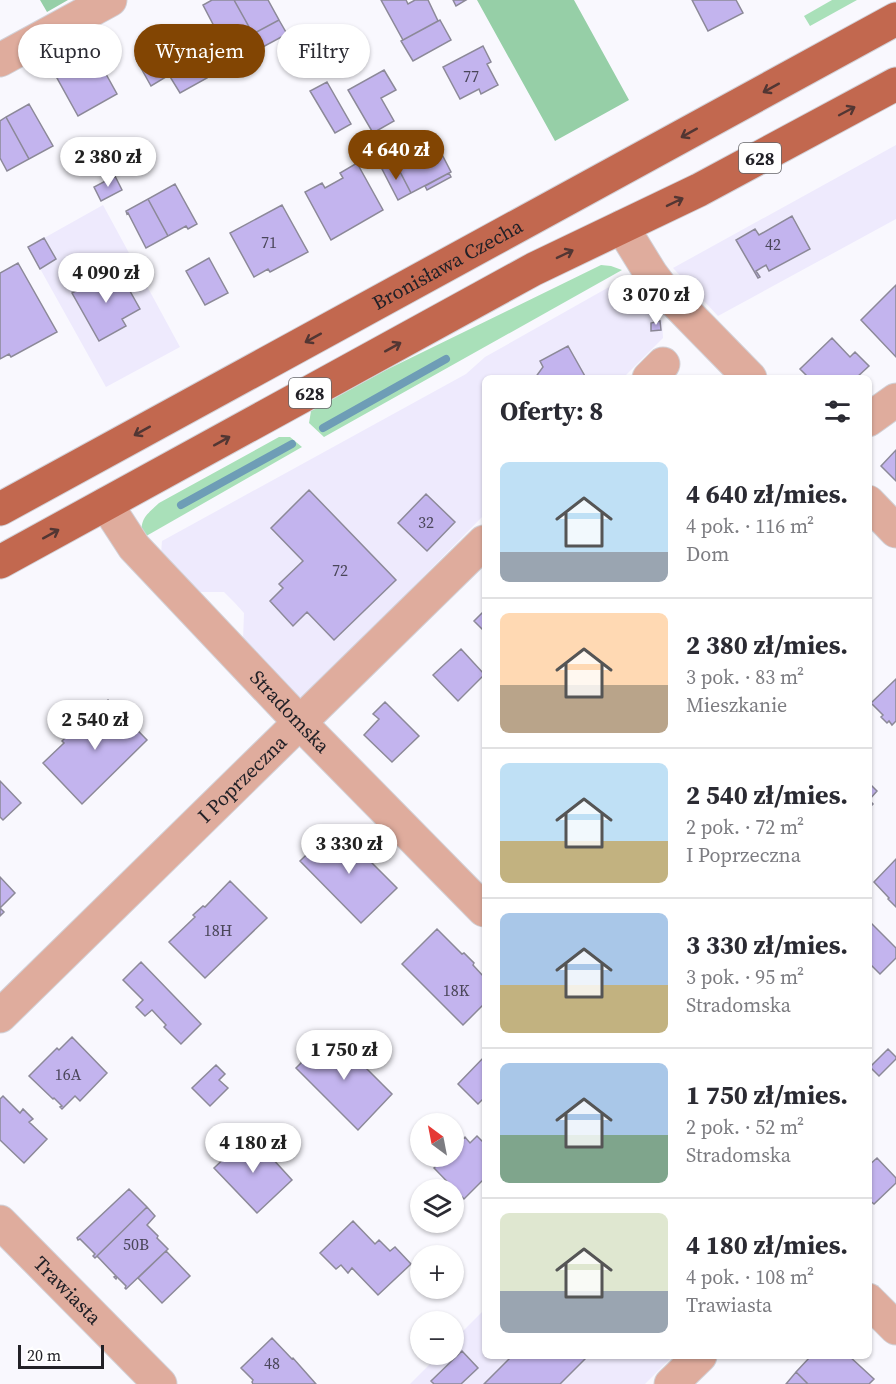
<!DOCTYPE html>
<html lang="pl">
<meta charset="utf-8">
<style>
body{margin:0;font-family:"Source Serif 4",serif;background:#f7f7f7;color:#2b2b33;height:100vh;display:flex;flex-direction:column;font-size:22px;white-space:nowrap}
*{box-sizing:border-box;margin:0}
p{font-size:20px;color:#7c7c81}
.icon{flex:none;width:33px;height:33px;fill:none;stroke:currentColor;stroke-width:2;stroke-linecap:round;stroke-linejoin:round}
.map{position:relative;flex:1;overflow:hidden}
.side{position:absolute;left:482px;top:375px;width:390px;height:984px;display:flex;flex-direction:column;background:#fff;border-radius:9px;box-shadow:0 2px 4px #0004}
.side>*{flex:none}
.guide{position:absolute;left:18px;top:24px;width:374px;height:54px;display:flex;gap:12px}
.needle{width:39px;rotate:328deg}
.buttons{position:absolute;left:410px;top:1113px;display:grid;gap:12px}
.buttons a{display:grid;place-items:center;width:54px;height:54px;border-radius:50%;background:#fff;box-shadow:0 2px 4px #0004;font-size:30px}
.scale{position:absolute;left:18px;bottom:15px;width:86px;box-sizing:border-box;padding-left:6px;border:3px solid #222127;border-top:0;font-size:16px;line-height:21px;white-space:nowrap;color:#222127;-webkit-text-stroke:4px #fff;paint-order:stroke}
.price{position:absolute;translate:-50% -51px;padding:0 14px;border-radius:21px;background:#fff;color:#222;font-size:20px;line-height:39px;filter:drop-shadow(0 2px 3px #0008)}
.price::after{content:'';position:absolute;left:50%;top:36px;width:18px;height:14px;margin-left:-9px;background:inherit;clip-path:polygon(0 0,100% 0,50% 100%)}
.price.active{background:#824503;color:#fff}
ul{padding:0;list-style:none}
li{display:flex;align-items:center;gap:18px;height:150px;padding:0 18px}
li+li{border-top:2px solid #e1e1e2}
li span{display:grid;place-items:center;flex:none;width:168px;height:120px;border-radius:9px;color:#555}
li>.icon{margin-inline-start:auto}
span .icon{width:72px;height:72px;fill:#fffc;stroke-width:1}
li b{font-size:26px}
h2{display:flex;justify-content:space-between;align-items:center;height:72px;padding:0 18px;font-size:26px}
.chip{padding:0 21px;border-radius:27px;background:#fff;box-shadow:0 2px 4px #0004;font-size:21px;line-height:54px}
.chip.active{background:#824503;color:#fff}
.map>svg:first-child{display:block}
</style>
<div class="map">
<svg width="896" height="1384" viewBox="0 0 896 1384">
<rect width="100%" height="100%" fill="#f9f8fe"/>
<!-- built -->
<path fill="#eeeafd" d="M896,145V219L718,316L673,268Z
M103,205L180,347L106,387L28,247Z
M625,278L662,321L663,338L623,378H484V515L302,700L243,640L244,613L234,602L224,592H197L161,554L162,541L466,374L485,357Z
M484,1310V1356H673L645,1384H410L439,1355L453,1354V1341Z"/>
<!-- green -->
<path fill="#a9e0b9" d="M832,0H857L810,26L804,16Z
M601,265L611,266L622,270L324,437L309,423L311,411L386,370Z
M279,437H290L302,447L141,539C141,518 144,517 159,503Z"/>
<!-- forest -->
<path fill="#96cfa7" d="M40,0H68L47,12Z
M477,0H574L629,100L555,141Z"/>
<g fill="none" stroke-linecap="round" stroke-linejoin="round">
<!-- stream -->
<path stroke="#6e9db6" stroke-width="8" d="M323,428L446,359
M181,505L292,444"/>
</g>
<!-- building -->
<path fill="#c3b4ee" stroke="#8c8998" stroke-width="1.5" d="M212,0H234L253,34L226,49L203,5Z
M234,0H268L279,20L253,34Z
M381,0H406L408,4L415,0H428L438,21L403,40Z
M453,0H466L456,6Z
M692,0H736L743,13L708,31Z
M279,20L287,34L261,48L253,34Z
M440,20L451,40L413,61L401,41Z
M187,35L201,57L197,59L207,78L180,93L169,75L151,86L136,59L155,47L158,52Z
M483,46L491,62L487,64L498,85L481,94L479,89L460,99L443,67Z
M96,56L117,94L78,116L57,78L71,71L70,69L82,62L83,64Z
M384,70L396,90L381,98L394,121L373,133L348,90Z
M327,82L351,124L335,133L310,91Z
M29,104L53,146L29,159L6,117Z
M6,117L29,159L7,171L0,158V121Z
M435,141L451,172L411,193L395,162Z
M395,162L411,193L398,200L382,169Z
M357,163L383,210L331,240L305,192L322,183L325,188L343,178L340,173Z
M449,173L451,177L427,190L425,186Z
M115,176L122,190L101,201L94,187Z
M175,184L197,224L188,229L186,226L168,236L148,199Z
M148,199L168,236L146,248L128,213L127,214L126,211Z
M282,205L308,252L270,272L268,269L254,277L230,233Z
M792,216L810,249L769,271L766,265L756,271L760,277L758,278L736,240L755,229L759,235Z
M44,238L56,259L40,269L28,247Z
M209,258L228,293L205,305L186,271Z
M18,263L57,332L11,357L9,354L0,359V273Z
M117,268L140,309L122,319L126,326L99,341L72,293Z
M896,285V357L861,320Z
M660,321L661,330L651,331V323Z
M832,338L850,357L855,352L869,366L856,378H809L800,369Z
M568,346L586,378H535L543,367L540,361Z
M896,450V481L881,466Z
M309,490L396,580L334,640L307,612L293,626L270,601L283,588L279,584L303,561L271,528Z
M426,494L455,522L427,551L398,523Z
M484,611V631L474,621Z
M461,649L484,674V675L458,701L433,675Z
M896,679V721L892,725L889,721L887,723L881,717L883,715L871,703Z
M108,700L147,740L82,804L43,763L64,743L62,741L85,718L87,720Z
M385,702L419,736L392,762L364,735L379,719L373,714Z
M0,781L21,803L3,820L0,817Z
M868,782L877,791L869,800L873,804L868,809Z
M335,827L361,852L363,850L373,860L371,862L397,888L361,923L300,861Z
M896,859V907L888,899L889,898L874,882Z
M0,877L15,893L0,908L4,912L0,916Z
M230,881L267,918L205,978L169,942L195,917L193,915L203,906L205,907Z
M869,921L896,948V958L880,974L872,966L868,969Z
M437,929L462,954L464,953L474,963L473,965L484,977V1004L463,1025L402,964Z
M141,962L201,1024L181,1044L164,1027L166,1025L152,1010L145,1016L136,1007L143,1000L123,980Z
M331,1033L357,1059L358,1057L369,1067L367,1069L392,1094L358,1130L296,1068Z
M72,1037L107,1073L80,1101L75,1096L62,1109L60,1107L62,1106L54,1098L53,1099L29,1076L57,1048L59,1050Z
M888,1049L896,1057V1059L879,1076L870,1067Z
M484,1057V1098L478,1104L458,1084Z
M216,1065L225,1074L219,1080L228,1088L210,1106L192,1088Z
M3,1096L20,1113L23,1109L33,1119L29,1122L47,1139L24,1163L0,1140V1099Z
M250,1134L292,1180L257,1213L214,1168Z
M477,1136L484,1143V1179L464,1199L434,1168L445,1156H453V1149L465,1137L470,1143Z
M877,1158L896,1178V1183L874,1204L868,1199V1166Z
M129,1189L147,1207L95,1258L93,1256L95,1254L80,1239L78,1240L77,1238Z
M147,1207L155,1216L147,1225L158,1236L157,1238L168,1249L126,1289L125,1288L126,1286L117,1277L116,1279L114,1277L116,1276L97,1256Z
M353,1221L375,1244L379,1240L390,1251L395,1247L411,1264L378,1295L352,1268L348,1273L341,1265L336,1269L320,1253Z
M166,1251L190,1276L162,1303L138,1278Z
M272,1338L292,1359L293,1358L316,1384H253L252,1382L253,1380L241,1368Z
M462,1351L478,1368L461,1384H434L431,1381Z
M512,1356H588L560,1384H484Z
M809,1356H849L874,1379L869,1384H808L796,1372L810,1357Z
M796,1372L808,1384H786Z"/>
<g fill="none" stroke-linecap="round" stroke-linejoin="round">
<!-- minor casing -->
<g stroke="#d2d1d7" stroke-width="35">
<g id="minor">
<path d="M0,60L110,0"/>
<path d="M622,227L651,274L660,286L750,378"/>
<path d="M649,378L663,364"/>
<path d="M868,420L896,400"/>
<path d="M868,502L896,531"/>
<path id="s1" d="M106,504L134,547L309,732L484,910"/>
<path id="s2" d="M0,1016L484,542"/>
<path id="s3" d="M0,1222L160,1384"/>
<path d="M868,1300L896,1328"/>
<path d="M671,1384L700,1356"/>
</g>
</g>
<!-- major casing -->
<g stroke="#d2d1d7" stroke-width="35">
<g id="major">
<path id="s4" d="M0,509L896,19"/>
<path d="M0,562L534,269L699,190L896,84"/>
</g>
</g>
<!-- minor -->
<use href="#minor" stroke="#dfac9d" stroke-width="33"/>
<!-- major -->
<use href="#major" stroke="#c2684f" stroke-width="33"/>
</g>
<!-- one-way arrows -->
<defs><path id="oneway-shaft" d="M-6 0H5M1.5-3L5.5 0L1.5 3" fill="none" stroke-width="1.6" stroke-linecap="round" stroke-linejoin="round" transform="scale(1.5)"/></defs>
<g stroke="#523633">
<use href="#oneway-shaft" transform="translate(771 88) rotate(151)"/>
<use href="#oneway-shaft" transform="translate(847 111) rotate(-28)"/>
<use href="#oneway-shaft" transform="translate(689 133) rotate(151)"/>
<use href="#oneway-shaft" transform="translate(675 202) rotate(-26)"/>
<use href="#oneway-shaft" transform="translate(565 254) rotate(-26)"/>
<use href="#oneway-shaft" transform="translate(313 338) rotate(151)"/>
<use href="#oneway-shaft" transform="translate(393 347) rotate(-29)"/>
<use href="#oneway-shaft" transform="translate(142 431) rotate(151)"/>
<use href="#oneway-shaft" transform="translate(222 441) rotate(-29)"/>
<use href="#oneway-shaft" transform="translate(51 534) rotate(-29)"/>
</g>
<g text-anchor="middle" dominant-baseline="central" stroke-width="4.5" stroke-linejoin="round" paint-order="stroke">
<!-- number labels -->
<g font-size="16" fill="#4a4659">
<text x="471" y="76">77</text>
<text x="269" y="242">71</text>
<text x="773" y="244">42</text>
<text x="426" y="522">32</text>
<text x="340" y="570">72</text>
<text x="218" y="930">18H</text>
<text x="456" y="990">18K</text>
<text x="68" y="1074">16A</text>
<text x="136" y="1244">50B</text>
<text x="272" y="1363">48</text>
</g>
<!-- shield labels -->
<g fill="#fff" stroke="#646468" stroke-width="1.5">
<rect x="739" y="143" width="42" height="30" rx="4.5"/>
<rect x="289" y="378" width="42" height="30" rx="4.5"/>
</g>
<g font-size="18" font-weight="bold" fill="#222127">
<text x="760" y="158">628</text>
<text x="310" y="393">628</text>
</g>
<!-- street labels -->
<g font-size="20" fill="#222127" stroke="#fff">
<text stroke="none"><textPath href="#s4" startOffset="510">Bronisława Czecha</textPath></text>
<text stroke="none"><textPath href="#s1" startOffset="278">Stradomska</textPath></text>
<text stroke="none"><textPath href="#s2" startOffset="339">I Poprzeczna</textPath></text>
<text stroke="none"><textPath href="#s3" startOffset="96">Trawiasta</textPath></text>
</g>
</g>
</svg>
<div class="buttons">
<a><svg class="needle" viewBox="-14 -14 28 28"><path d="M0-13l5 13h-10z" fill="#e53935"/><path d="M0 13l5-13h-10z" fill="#7c7c81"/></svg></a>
<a><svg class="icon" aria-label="layers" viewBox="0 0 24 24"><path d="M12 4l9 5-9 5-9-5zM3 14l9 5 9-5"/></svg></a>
<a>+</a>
<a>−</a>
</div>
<div class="scale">20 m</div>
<b class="price active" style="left:396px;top:181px">4 640 zł</b>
<b class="price" style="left:108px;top:188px">2 380 zł</b>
<b class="price" style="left:106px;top:304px">4 090 zł</b>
<b class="price" style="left:656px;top:326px">3 070 zł</b>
<b class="price" style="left:95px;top:751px">2 540 zł</b>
<b class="price" style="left:349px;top:875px">3 330 zł</b>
<b class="price" style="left:344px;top:1081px">1 750 zł</b>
<b class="price" style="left:253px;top:1174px">4 180 zł</b>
<div class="guide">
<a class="chip">Kupno</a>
<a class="chip active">Wynajem</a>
<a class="chip">Filtry</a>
</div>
<section class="side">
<h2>Oferty: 8<svg class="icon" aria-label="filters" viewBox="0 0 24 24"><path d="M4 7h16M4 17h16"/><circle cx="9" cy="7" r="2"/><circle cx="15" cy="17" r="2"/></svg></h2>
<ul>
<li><span style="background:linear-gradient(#bfe0f5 75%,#9aa5b1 0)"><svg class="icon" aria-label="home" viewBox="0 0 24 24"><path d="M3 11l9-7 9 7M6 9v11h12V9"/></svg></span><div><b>4 640 zł/mies.</b><p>4 pok. · 116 m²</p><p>Dom</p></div></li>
<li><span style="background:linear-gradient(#ffd9b3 60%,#b9a48a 0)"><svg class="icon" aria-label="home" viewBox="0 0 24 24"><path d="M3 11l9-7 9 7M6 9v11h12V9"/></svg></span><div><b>2 380 zł/mies.</b><p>3 pok. · 83 m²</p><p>Mieszkanie</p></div></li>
<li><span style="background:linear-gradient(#bfe0f5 65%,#c2b280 0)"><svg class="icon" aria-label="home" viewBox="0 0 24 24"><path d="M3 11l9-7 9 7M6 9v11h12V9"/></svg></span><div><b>2 540 zł/mies.</b><p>2 pok. · 72 m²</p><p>I Poprzeczna</p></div></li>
<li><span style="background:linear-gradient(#a9c7e8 60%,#c2b280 0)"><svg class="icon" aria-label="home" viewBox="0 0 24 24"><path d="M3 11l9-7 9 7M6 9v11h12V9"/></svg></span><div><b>3 330 zł/mies.</b><p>3 pok. · 95 m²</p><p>Stradomska</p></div></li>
<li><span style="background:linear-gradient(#a9c7e8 60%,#7fa58c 0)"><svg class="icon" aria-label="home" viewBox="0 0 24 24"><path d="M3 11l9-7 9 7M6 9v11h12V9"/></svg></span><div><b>1 750 zł/mies.</b><p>2 pok. · 52 m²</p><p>Stradomska</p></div></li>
<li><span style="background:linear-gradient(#dfe7d0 65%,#9aa5b1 0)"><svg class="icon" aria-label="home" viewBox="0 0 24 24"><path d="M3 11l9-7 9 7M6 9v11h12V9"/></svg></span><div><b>4 180 zł/mies.</b><p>4 pok. · 108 m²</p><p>Trawiasta</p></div></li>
</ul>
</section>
</div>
